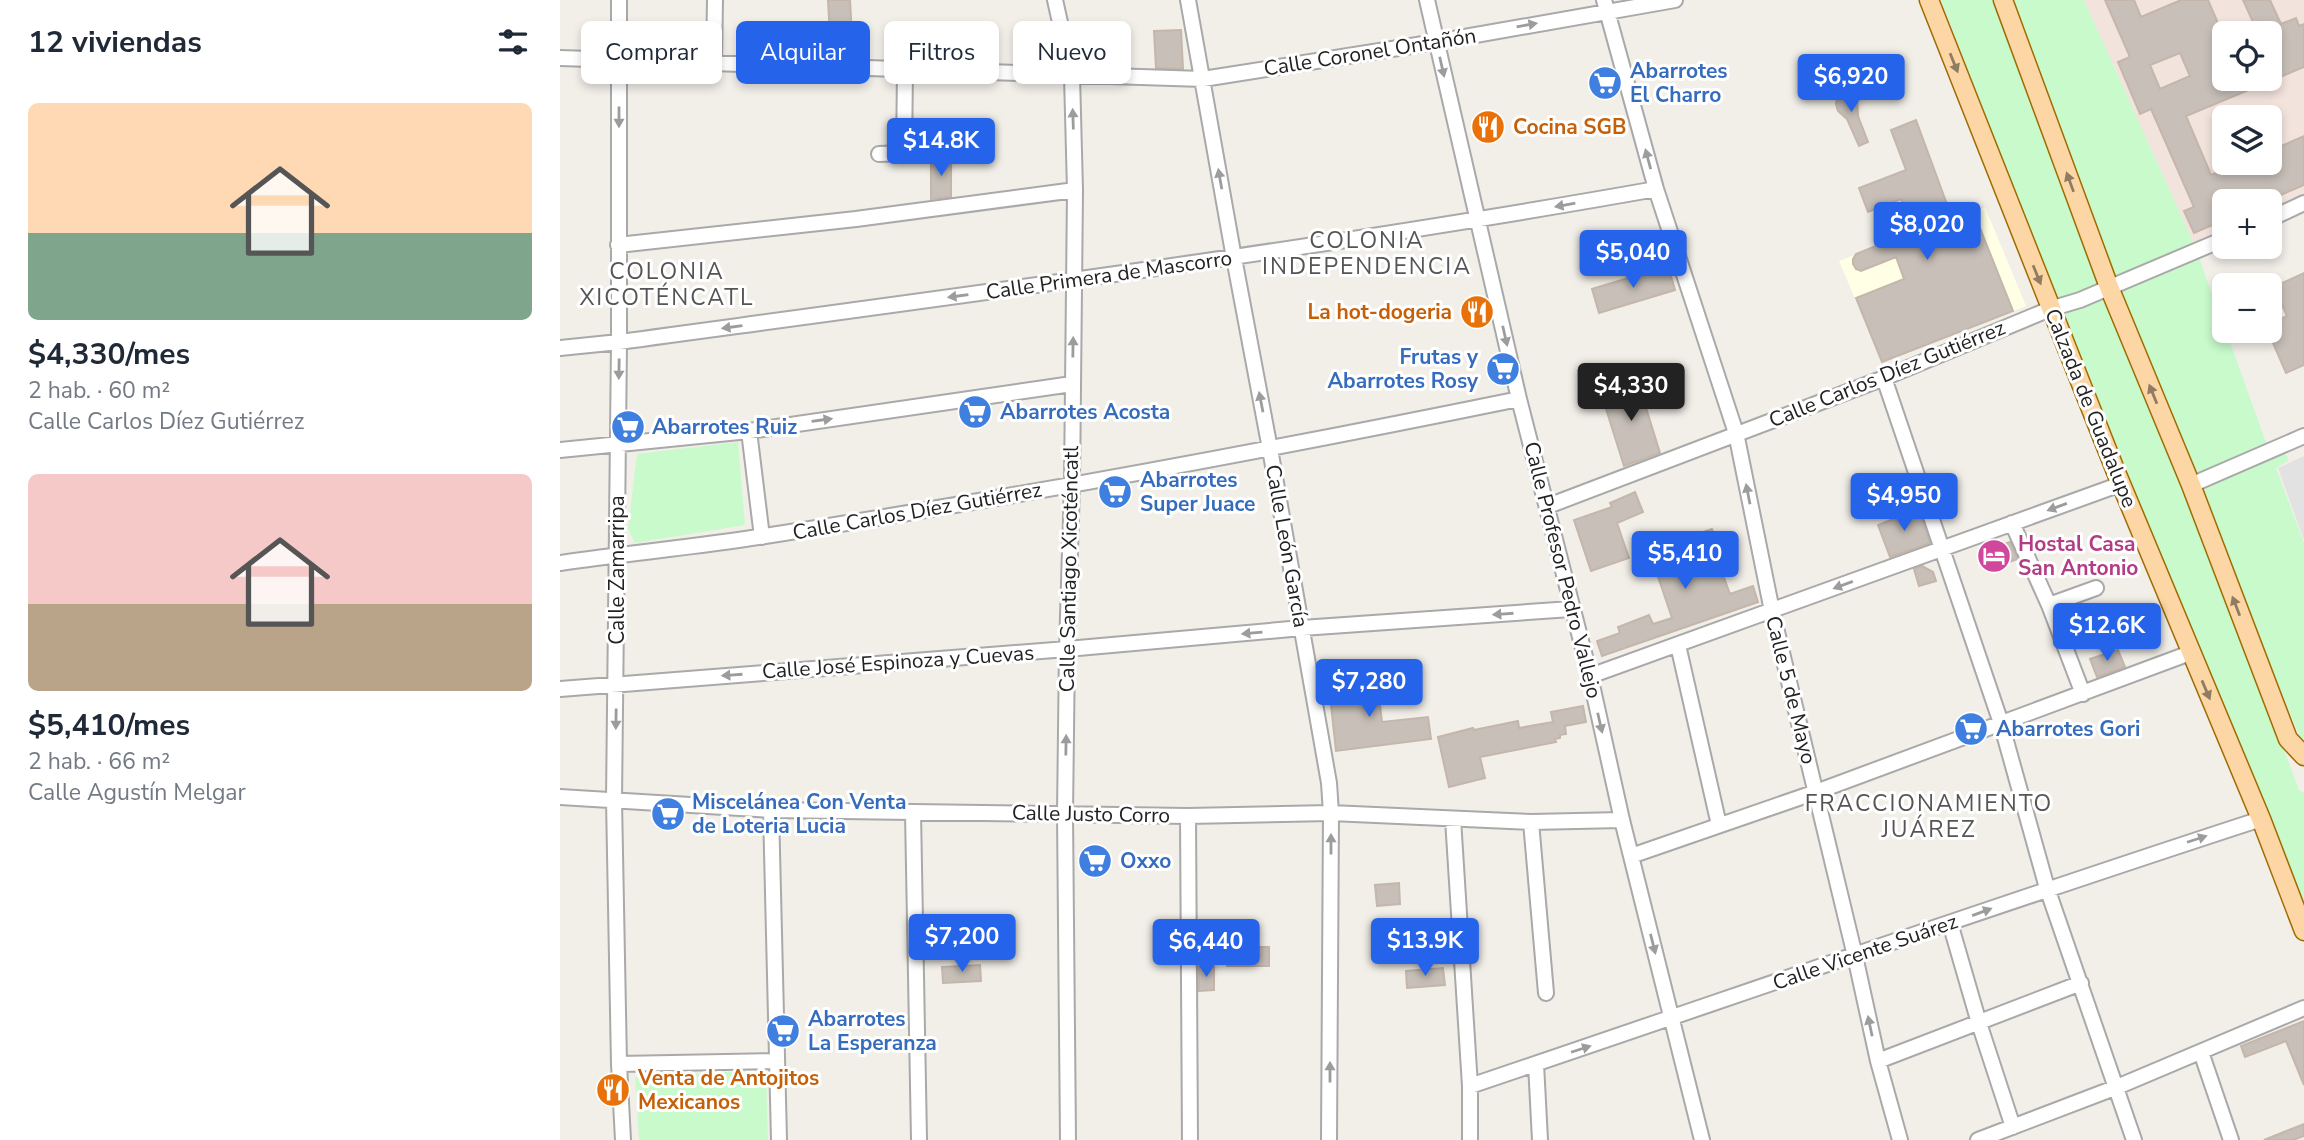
<!DOCTYPE html>
<html lang="es">
<meta charset="utf-8">
<style>
body{margin:0;font-family:"Nunito Sans",sans-serif;background:#f6f6f7;color:#1f2937;height:100vh;display:flex;flex-direction:column;font-size:26px;white-space:nowrap}
*{box-sizing:border-box;margin:0}
p{font-size:23px;color:#747a83}
.icon{flex:none;width:38px;height:38px;fill:none;stroke:currentColor;stroke-width:2;stroke-linecap:round;stroke-linejoin:round}
.map{position:relative;flex:1;overflow:hidden}
.details{display:flex;flex-direction:column;background:#fff;width:560px}
.details>*{flex:none}
.banner{position:absolute;left:21px;top:21px;width:665px;height:63px;display:flex;gap:14px}
.fabs{position:absolute;left:1652px;top:21px;display:grid;gap:14px}
.fabs a{display:grid;place-items:center;width:70px;height:70px;border-radius:10px;background:#fff;box-shadow:0 4px 10px #0003;font-size:35px}
.price{position:absolute;translate:-50% -60px;padding:0 16px;border-radius:7px;background:#2563eb;color:#fff;font-size:23px;line-height:46px;filter:drop-shadow(0 2px 4px #0008)}
.price::after{content:'';position:absolute;left:50%;top:42px;width:21px;height:16px;margin-left:-10px;background:inherit;clip-path:polygon(0 0,100% 0,50% 100%)}
.price.on{background:#222;color:#fff}
ul{padding:0;list-style:none}
li{display:grid;align-content:center;gap:14px;height:371px;padding:0 28px}
li span{display:grid;place-items:center;height:217px;border-radius:10px;color:#555}
li>.icon{margin-inline-start:auto}
span .icon{width:126px;height:126px;fill:#fffc;stroke-width:1}
li b{font-size:30px}
h2{display:flex;justify-content:space-between;align-items:center;height:84px;padding:0 28px;font-size:30px}
.tag{padding:0 24px;border-radius:10px;background:#fff;box-shadow:0 4px 10px #0003;font-size:24px;line-height:63px}
.tag.on{background:#2563eb;color:#fff}
main{display:flex;flex:1;min-height:0}
.map>svg:first-child{display:block}
</style>
<main>
<section class="details">
<h2>12 viviendas<svg class="icon" aria-label="filters" viewBox="0 0 24 24"><path d="M4 7h16M4 17h16"/><circle cx="9" cy="7" r="2"/><circle cx="15" cy="17" r="2"/></svg></h2>
<ul>
<li><span style="background:linear-gradient(#ffd9b3 60%,#7fa58c 0)"><svg class="icon" aria-label="home" viewBox="0 0 24 24"><path d="M3 11l9-7 9 7M6 9v11h12V9"/></svg></span><div><b>$4,330/mes</b><p>2 hab. · 60 m²</p><p>Calle Carlos Díez Gutiérrez</p></div></li>
<li><span style="background:linear-gradient(#f6c9c9 60%,#b9a48a 0)"><svg class="icon" aria-label="home" viewBox="0 0 24 24"><path d="M3 11l9-7 9 7M6 9v11h12V9"/></svg></span><div><b>$5,410/mes</b><p>2 hab. · 66 m²</p><p>Calle Agustín Melgar</p></div></li>
</ul>
</section>
<div class="map">
<svg width="1744" height="1140" viewBox="0 0 1744 1140">
<rect width="100%" height="100%" fill="#f2efe9"/>
<!-- education -->
<path fill="#ffffe5" d="M1425,207L1466,306L1322,362L1279,261L1357,230L1359,233Z"/>
<!-- military -->
<path fill="#f3e3dd" fill-rule="evenodd" d="M1524,0H1744V203L1710,219V201H1664V239L1637,251ZM1664,33H1710V79H1664ZM1664,117H1710V163H1664Z"/>
<!-- park -->
<path fill="#c8facc" d="M1381,0H1524L1637,251L1664,331H1666L1709,451L1631,485L1685,644L1739,790L1744,793V922L1501,313Z
M178,442L185,525L75,543L68,529L77,454Z
M1721,451L1727,456L1728,461L1716,468L1744,543V741L1740,737L1635,487Z
M206,1070L208,1140H79L75,1077Z"/>
<!-- parking -->
<path fill="#e2e2e2" d="M1744,456V540L1718,468Z"/>
<!-- building -->
<path fill="#c7bfb8" stroke="#c4b6ab" stroke-width="2" fill-rule="evenodd" d="M268,0H290L293,54L271,56Z
M1545,0H1574L1581,17L1621,0H1648L1664,37V79H1710V33H1698L1683,0H1710L1721,24L1736,18L1739,26L1744,24V67L1626,116L1651,175L1680,163H1710V151L1744,136V185L1707,201H1664V220L1634,233L1624,211L1634,207L1591,109L1580,114L1558,62L1570,57ZM1620,53L1630,76L1600,89L1590,65Z
M621,30L623,69L596,68L594,31Z
M1279,88L1290,90L1297,99L1298,116L1308,142L1299,146L1287,119L1278,111L1276,104Z
M1356,120L1395,226L1416,218L1453,311L1322,362L1296,298L1344,279L1336,257L1301,271L1296,269L1293,264V259L1296,254L1353,231L1341,199L1308,212L1299,188L1346,170L1331,130Z
M371,158H391V197L371,199Z
M1108,266L1115,290L1039,313L1032,289Z
M1744,273V365L1726,373L1710,336V324L1727,316L1714,287Z
M1078,382L1100,453L1064,466L1041,393Z
M1075,492L1083,512L1057,523L1069,558L1031,571L1014,520L1052,507L1050,503Z
M1358,509L1370,543L1330,557L1318,525Z
M1152,529L1166,570L1162,572L1170,594L1193,586L1198,602L1042,656L1037,641L1060,633L1058,627L1089,615L1093,624L1112,618L1089,550Z
M1450,542L1458,559L1432,568L1425,551Z
M1362,566L1373,572L1376,581L1359,586L1354,569Z
M1558,650L1565,667L1537,677L1530,659Z
M817,680L822,722L868,717L871,739L776,751L769,686Z
M1023,706L1026,722L1005,726L1006,734L1000,735V738L995,739L996,742L920,757L925,778L889,787L878,737L913,728L914,730L958,721L959,728L993,722L991,712Z
M839,883L840,904L817,906L815,885Z
M667,947H709V966H667Z
M420,965L421,981L383,983L382,967Z
M639,967H654V990L639,991Z
M883,968L885,985L847,988L846,971Z
M1744,1021V1085L1726,1041L1685,1057L1681,1046Z
M1744,1124V1136L1733,1140H1704Z"/>
<g fill="none" stroke-linecap="round" stroke-linejoin="round">
<!-- minor casing -->
<g stroke="#a9a9a9" stroke-width="18">
<path id="minor" d="M59,0V342L54,800L59,1064L63,1140
M495,0L512,76L515,190L512,485L507,649L505,814L508,1140
M628,0L674,258L710,449L769,783L771,813L769,1140
M867,0L959,399L1030,676L1062,820L1142,1140
M1044,0L1096,189L1176,433L1212,611L1295,956L1318,1061L1340,1140
M0,58L643,79L876,42L1115,0
M154,63L155,0
M319,154L344,153L345,70
M1710,219L1744,203
M58,245L296,219L515,190
M0,348L59,342C405,295 752,250 1096,189
M1324,378L1441,723L1487,888L1574,1140
M189,431L202,537
M0,450L189,431L512,384
M1631,485L1744,436
M988,506L1324,378L1490,309L1520,300L1664,239
M1452,523L1489,605L1523,694
M0,563C68,553 137,547 205,536C457,497 709,450 959,399
M1489,605L1536,588
M1118,645L1159,825
M1030,676L1561,484
M0,689L507,649L742,628L1011,609
M0,797L211,810L628,816L771,813L971,822L1062,820
M211,810L219,1140
M353,812L359,1140
M628,816L630,1140
M893,819L910,1086V1140
M971,822L986,993
M1071,856L1256,792L1630,653
M1390,923L1419,1023L1453,1127
M1641,1052L1671,1140
M1318,1061L1521,983
M59,1064L216,1061
M976,1064L980,1140
M910,1086C1173,997 1436,905 1701,819
M1418,1140L1557,1087L1744,1008"/>
</g>
<!-- major casing -->
<g stroke="#a06b00" stroke-width="21">
<path id="major" d="M1369,0L1556,472L1701,819L1744,931
M1443,0L1549,287L1631,485L1728,739L1744,756"/>
</g>
<!-- minor -->
<use href="#minor" stroke="#fff" stroke-width="14"/>
<!-- major -->
<use href="#major" stroke="#fcd6a4" stroke-width="18"/>
</g>
<!-- one-way arrows -->
<defs><path id="oneway-solid" d="M-6-.8H1V-3.2L6.5 0L1 3.2V.8H-6Z" transform="scale(1.75)"/></defs>
<g fill="#9c9c9c">
<use href="#oneway-solid" transform="translate(967 25) rotate(-10)"/>
<use href="#oneway-solid" transform="translate(882 67) rotate(77)"/>
<use href="#oneway-solid" transform="translate(59 117) rotate(90)"/>
<use href="#oneway-solid" transform="translate(513 119) rotate(-92)"/>
<use href="#oneway-solid" transform="translate(1088 159) rotate(-105)"/>
<use href="#oneway-solid" transform="translate(660 179) rotate(-100)"/>
<use href="#oneway-solid" transform="translate(1005 205) rotate(170)"/>
<use href="#oneway-solid" transform="translate(398 296) rotate(172)"/>
<use href="#oneway-solid" transform="translate(172 327) rotate(172)"/>
<use href="#oneway-solid" transform="translate(945 336) rotate(77)"/>
<use href="#oneway-solid" transform="translate(513 347) rotate(-89)"/>
<use href="#oneway-solid" transform="translate(59 369) rotate(91)"/>
<use href="#oneway-solid" transform="translate(701 402) rotate(-101)"/>
<use href="#oneway-solid" transform="translate(262 420) rotate(-8)"/>
<use href="#oneway-solid" transform="translate(1188 494) rotate(-101)"/>
<use href="#oneway-solid" transform="translate(1497 507) rotate(160)"/>
<use href="#oneway-solid" transform="translate(1283 585) rotate(160)"/>
<use href="#oneway-solid" transform="translate(943 614) rotate(176)"/>
<use href="#oneway-solid" transform="translate(692 633) rotate(175)"/>
<use href="#oneway-solid" transform="translate(172 675) rotate(176)"/>
<use href="#oneway-solid" transform="translate(56 719) rotate(91)"/>
<use href="#oneway-solid" transform="translate(1040 723) rotate(77)"/>
<use href="#oneway-solid" transform="translate(506 745) rotate(-89)"/>
<use href="#oneway-solid" transform="translate(1637 839) rotate(-18)"/>
<use href="#oneway-solid" transform="translate(771 844) rotate(-90)"/>
<use href="#oneway-solid" transform="translate(1422 912) rotate(-20)"/>
<use href="#oneway-solid" transform="translate(1093 944) rotate(76)"/>
<use href="#oneway-solid" transform="translate(1310 1026) rotate(-102)"/>
<use href="#oneway-solid" transform="translate(1021 1049) rotate(-18)"/>
<use href="#oneway-solid" transform="translate(770 1072) rotate(-90)"/>
</g>
<g fill="#8f7c63">
<use href="#oneway-solid" transform="translate(1394 63) rotate(68)"/>
<use href="#oneway-solid" transform="translate(1510 182) rotate(-110)"/>
<use href="#oneway-solid" transform="translate(1477 275) rotate(68)"/>
<use href="#oneway-solid" transform="translate(1593 394) rotate(-112)"/>
<use href="#oneway-solid" transform="translate(1676 606) rotate(-111)"/>
<use href="#oneway-solid" transform="translate(1646 690) rotate(67)"/>
</g>
<!-- icons -->
<defs>
<g id="supermarket-disc" transform="scale(1.75)"><circle r="9.5" fill="#3f7fe0" stroke="#fff"/><path d="M-6-5.5h2.5l.6 2H6L4.5 2H-2.5L-4.4-4H-6ZM-1.5 3.2a1.3 1.3 0 1 0 .1 0ZM3 3.2a1.3 1.3 0 1 0 .1 0Z" fill="#fff"/></g>
<g id="restaurant-disc" transform="scale(1.75)"><circle r="9.5" fill="#e8710a" stroke="#fff"/><path d="M-5-6h1v4h1v-4h1v4h1v-4h1v5L-1.5 .5V6h-2V.5L-5-1ZM5-6V6H3V1.5H1.5Q1.5-4 5-6Z" fill="#fff"/></g>
<g id="hotel-disc" transform="scale(1.75)"><circle r="9.5" fill="#d1479c" stroke="#fff"/><path d="M-6-4.5h1.5V1H6V5H4.5V3h-9V5H-6ZM-4 0a1.8 1.8 0 1 1 3.6 0ZM.5 0V-2.5h3Q6-2.5 6 0Z" fill="#fff"/></g>
</defs>
<g fill-rule="evenodd">
<use href="#supermarket-disc" x="1045" y="83"/>
<use href="#restaurant-disc" x="928" y="127"/>
<use href="#restaurant-disc" x="917" y="312"/>
<use href="#supermarket-disc" x="943" y="369"/>
<use href="#supermarket-disc" x="415" y="412"/>
<use href="#supermarket-disc" x="68" y="427"/>
<use href="#supermarket-disc" x="555" y="492"/>
<use href="#hotel-disc" x="1434" y="556"/>
<use href="#supermarket-disc" x="1411" y="729"/>
<use href="#supermarket-disc" x="108" y="814"/>
<use href="#supermarket-disc" x="535" y="861"/>
<use href="#supermarket-disc" x="223" y="1031"/>
<use href="#restaurant-disc" x="53" y="1090"/>
</g>
<g text-anchor="middle" dominant-baseline="central" stroke-width="6" stroke-linejoin="round" paint-order="stroke">
<!-- street labels -->
<g font-size="21" fill="#222" stroke="#fff">
<text transform="translate(810 52) rotate(-9)">Calle Coronel Ontañón</text>
<text transform="translate(549 275) rotate(-8)">Calle Primera de Mascorro</text>
<text transform="translate(1327 374) rotate(-22)">Calle Carlos Díez Gutiérrez</text>
<text transform="translate(1531 408) rotate(68)">Calzada de Guadalupe</text>
<text transform="translate(357 511) rotate(-10)">Calle Carlos Díez Gutiérrez</text>
<text transform="translate(727 546) rotate(80)">Calle León García</text>
<text transform="translate(509 569) rotate(-89)">Calle Santiago Xicoténcatl</text>
<text transform="translate(57 570) rotate(-90)">Calle Zamarripa</text>
<text transform="translate(1003 570) rotate(76)">Calle Profesor Pedro Vallejo</text>
<text transform="translate(338 662) rotate(-4)">Calle José Espinoza y Cuevas</text>
<text transform="translate(1231 690) rotate(76)">Calle 5 de Mayo</text>
<text transform="translate(531 814) rotate(1)">Calle Justo Corro</text>
<text transform="translate(1305 952) rotate(-19)">Calle Vicente Suárez</text>
</g>
<!-- shop labels -->
<g font-size="21" font-weight="bold" fill="#366cbe" stroke="#fff" text-anchor="start">
<text x="1070" y="71">Abarrotes<tspan x="1070" dy="24">El Charro</tspan></text>
<text x="918" y="357" text-anchor="end">Frutas y<tspan x="918" dy="24">Abarrotes Rosy</tspan></text>
<text x="440" y="412">Abarrotes Acosta</text>
<text x="92" y="427">Abarrotes Ruiz</text>
<text x="580" y="480">Abarrotes<tspan x="580" dy="24">Super Juace</tspan></text>
<text x="1436" y="729">Abarrotes Gori</text>
<text x="132" y="802">Miscelánea Con Venta<tspan x="132" dy="24">de Loteria Lucia</tspan></text>
<text x="560" y="861">Oxxo</text>
<text x="248" y="1019">Abarrotes<tspan x="248" dy="24">La Esperanza</tspan></text>
</g>
<!-- food labels -->
<g font-size="21" font-weight="bold" fill="#c56008" stroke="#fff" text-anchor="start">
<text x="953" y="127">Cocina SGB</text>
<text x="892" y="312" text-anchor="end">La hot-dogeria</text>
<text x="78" y="1078">Venta de Antojitos<tspan x="78" dy="24">Mexicanos</tspan></text>
</g>
<!-- hotel labels -->
<g font-size="21" font-weight="bold" fill="#b23c85" stroke="#fff" text-anchor="start">
<text x="1458" y="544">Hostal Casa<tspan x="1458" dy="24">San Antonio</tspan></text>
</g>
<!-- neighbourhood labels -->
<g font-size="23" letter-spacing="2" fill="#555" stroke="#fff">
<text x="807" y="240">COLONIA<tspan x="807" dy="26">INDEPENDENCIA</tspan></text>
<text x="107" y="271">COLONIA<tspan x="107" dy="26">XICOTÉNCATL</tspan></text>
<text x="1369" y="803">FRACCIONAMIENTO<tspan x="1369" dy="26">JUÁREZ</tspan></text>
</g>
</g>
</svg>
<div class="fabs">
<a><svg class="icon" aria-label="locate" viewBox="0 0 24 24"><circle cx="12" cy="12" r="6"/><path d="M12 2v4M12 18v4M2 12h4M18 12h4"/></svg></a>
<a><svg class="icon" aria-label="layers" viewBox="0 0 24 24"><path d="M12 4l9 5-9 5-9-5zM3 14l9 5 9-5"/></svg></a>
<a>+</a>
<a>−</a>
</div>
<b class="price" style="left:1291px;top:114px">$6,920</b>
<b class="price" style="left:381px;top:178px">$14.8K</b>
<b class="price" style="left:1367px;top:262px">$8,020</b>
<b class="price" style="left:1073px;top:290px">$5,040</b>
<b class="price on" style="left:1071px;top:423px">$4,330</b>
<b class="price" style="left:1344px;top:533px">$4,950</b>
<b class="price" style="left:1125px;top:591px">$5,410</b>
<b class="price" style="left:1547px;top:663px">$12.6K</b>
<b class="price" style="left:809px;top:719px">$7,280</b>
<b class="price" style="left:402px;top:974px">$7,200</b>
<b class="price" style="left:865px;top:978px">$13.9K</b>
<b class="price" style="left:646px;top:979px">$6,440</b>
<div class="banner">
<a class="tag">Comprar</a>
<a class="tag on">Alquilar</a>
<a class="tag">Filtros</a>
<a class="tag">Nuevo</a>
</div>
</div>
</main>
